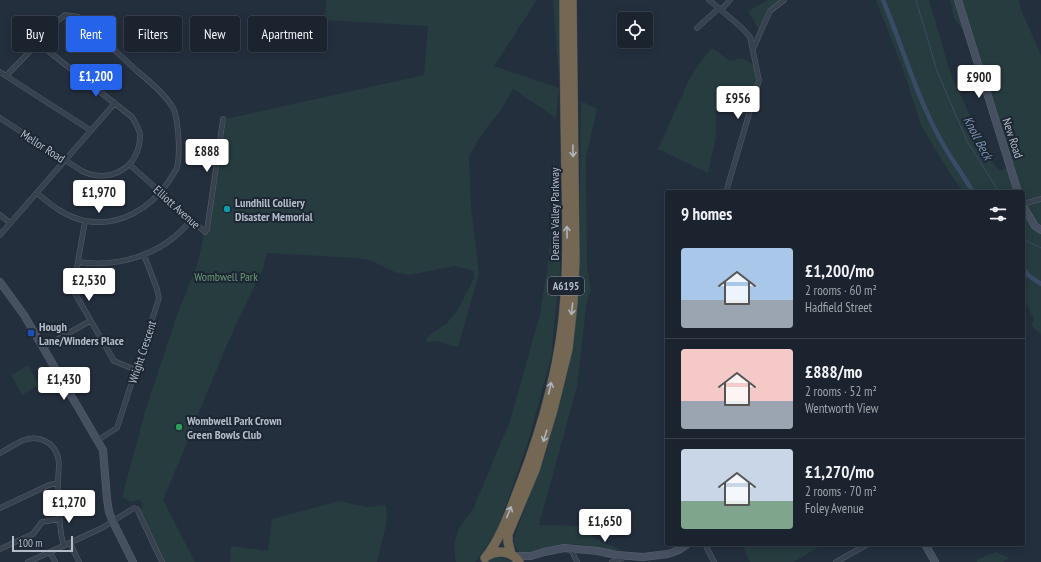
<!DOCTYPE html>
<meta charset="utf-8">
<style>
body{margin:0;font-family:"PT Sans Narrow",sans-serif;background:#242b36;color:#f1f3f6;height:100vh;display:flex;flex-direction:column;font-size:15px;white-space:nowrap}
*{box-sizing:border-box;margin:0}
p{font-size:13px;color:#a0a4aa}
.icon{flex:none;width:22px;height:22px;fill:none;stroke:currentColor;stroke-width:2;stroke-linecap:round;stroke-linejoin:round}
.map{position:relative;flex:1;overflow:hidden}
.panel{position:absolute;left:665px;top:190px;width:360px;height:356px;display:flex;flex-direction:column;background:#1b232e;border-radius:4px;box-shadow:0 2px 10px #0003,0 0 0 1px #39404a}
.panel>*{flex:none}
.top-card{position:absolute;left:12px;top:16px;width:380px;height:36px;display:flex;gap:8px}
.controls{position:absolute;left:617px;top:12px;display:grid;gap:8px}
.controls a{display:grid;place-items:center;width:36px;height:36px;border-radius:4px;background:#1b232e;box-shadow:0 2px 10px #0003,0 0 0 1px #39404a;font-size:20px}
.scale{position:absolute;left:12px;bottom:10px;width:61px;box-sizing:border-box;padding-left:4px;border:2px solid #b4bcc9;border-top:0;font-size:11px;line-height:14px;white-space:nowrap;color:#b4bcc9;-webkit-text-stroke:3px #1d2633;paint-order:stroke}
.price{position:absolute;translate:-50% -34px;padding:0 9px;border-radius:4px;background:#fff;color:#222;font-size:13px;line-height:26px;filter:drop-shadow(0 1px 2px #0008)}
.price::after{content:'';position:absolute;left:50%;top:24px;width:12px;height:9px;margin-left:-6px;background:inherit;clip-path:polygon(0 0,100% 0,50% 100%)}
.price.current{background:#2563eb;color:#fff}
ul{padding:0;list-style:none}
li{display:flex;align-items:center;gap:12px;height:100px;padding:0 16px}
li+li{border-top:1px solid #39404a}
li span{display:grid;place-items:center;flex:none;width:112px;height:80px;border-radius:4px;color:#555}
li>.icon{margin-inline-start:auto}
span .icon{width:48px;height:48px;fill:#fffc;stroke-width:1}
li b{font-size:17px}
h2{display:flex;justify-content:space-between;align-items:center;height:48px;padding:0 16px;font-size:17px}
.chip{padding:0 14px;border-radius:4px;background:#1b232e;box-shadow:0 2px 10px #0003,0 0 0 1px #39404a;font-size:14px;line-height:36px}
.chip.current{background:#2563eb;color:#fff}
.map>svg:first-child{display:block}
</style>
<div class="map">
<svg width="1041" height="562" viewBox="0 0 1041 562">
<rect width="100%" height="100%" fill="#242f3e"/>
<!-- green -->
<path fill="#263c3f" d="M326,0H537L494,66L559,88L556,118L513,89L501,110L485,130L474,147L469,158L471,207L479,273L458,347L435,341L426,342L427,337L447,323L457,311L474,278V271L455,266L409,275L397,273L370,260L356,258L267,253L263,269C246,303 229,338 215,374C197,416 181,458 163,500L195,562H162L150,530L140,510L143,504L139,499L131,502L122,497L147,405L178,312L198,263L204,233L209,234L226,119L424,75L428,26L325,20Z
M553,0H559V79Z
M768,0H780L769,9L759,30L748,11Z
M876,0H929L951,75L992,162L1000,171L1006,168V161L964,31L954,18L950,0H1018L1022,12L1041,55V334L1031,326L1034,319L1023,298V285L1028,283L1023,276V192H963L944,164L921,125L903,69Z
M712,48L730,61L742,58L754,65L756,81L746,115L716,107V136L708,173L658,149L689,80L698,65Z
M581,101L597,109L586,157L587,267L591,290L587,300L577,387L539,525L587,526L594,538L627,553L593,546L573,544L546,548L531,553L519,552L515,546L513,540L546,453L567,375L574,333L579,270Z
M561,173L560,269L551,357L528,442L497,531L475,562H456L454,547L458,529L473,509L510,421L540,314L547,270L555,204Z
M28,365L39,385L22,395L11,375Z
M339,501L367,507L386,505L387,521L377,562H230L231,546L268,551L272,519Z
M742,544H823L794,562H750Z
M996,552L1009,558L1003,562H977L976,560Z
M495,557L505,558L512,562H488Z"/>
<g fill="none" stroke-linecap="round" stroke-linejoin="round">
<!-- stream -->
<path stroke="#394c67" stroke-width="1" d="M916,0L937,71L967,141L999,192
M1023,239L1041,248"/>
<!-- canal -->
<path stroke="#394c67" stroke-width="4.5" d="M883,0C902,45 915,92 938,135C948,155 962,173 973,192
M1023,268L1028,275L1041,284"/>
<!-- street casing -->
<g stroke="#565f6c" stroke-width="5.5">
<path id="street" d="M709,0L741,27L750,37L759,80L726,192
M721,10L730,0
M697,28L719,8
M753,49L770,11L784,0
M0,72L90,130
M6,76L38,43L52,25L65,15L79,17C98,35 118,53 137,71C148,80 169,98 174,110C179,123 180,155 177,168C175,172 171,177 169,181C151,208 120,227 86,221C66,217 52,206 37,193
M0,118L82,171C110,185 141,167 140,134C139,129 135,122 132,117L38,43
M130,165L205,232L207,230L223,119
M1023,204L1041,199
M0,215L10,223
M85,221L73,290L114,361L136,370
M0,235L115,103
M78,262C120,268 164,254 191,220
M44,347L90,321
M98,440L117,428L159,298L157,289L144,255
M0,453C8,449 16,443 24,440C39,435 54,442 58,457C60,464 58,474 58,481C58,496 59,533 64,546
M0,508L49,485L58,483
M70,543L79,562
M705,544L714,562
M0,549L33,534L42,522L60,519
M571,549L577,562
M50,552L55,562
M28,562L102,528L134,508L137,509L162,562
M612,562L625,557
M836,562L868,544"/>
</g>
<!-- secondary casing -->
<g stroke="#565f6c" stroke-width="8">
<path id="secondary" d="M958,0L1018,192
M1023,206L1035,226L1041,230
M0,282L24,315L103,450L107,499L109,512L113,522L133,562
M925,544L935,562
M514,556H531L544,552L564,548L598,551L616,555L643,557L668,554L679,550L688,544"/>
</g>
<!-- highway casing -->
<g stroke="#434c59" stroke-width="10">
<path id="highway" d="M511,554L508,542V534L535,470L553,410L568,349L573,303L575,261L572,0
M487,556C498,549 512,551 519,562
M485,558C502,537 510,510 520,485C543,426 561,361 565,297C568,257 567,216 566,176C565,117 564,59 564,0"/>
</g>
<!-- street -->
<use href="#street" stroke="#38414e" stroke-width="4.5"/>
<!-- secondary -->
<use href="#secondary" stroke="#465061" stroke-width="7"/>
<!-- highway -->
<use href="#highway" stroke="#746855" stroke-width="9"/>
</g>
<!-- one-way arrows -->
<defs><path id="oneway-shaft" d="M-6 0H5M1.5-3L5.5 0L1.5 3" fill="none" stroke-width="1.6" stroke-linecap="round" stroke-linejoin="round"/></defs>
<g stroke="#aeb4bd">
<use href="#oneway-shaft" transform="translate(573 151) rotate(89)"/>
<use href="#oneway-shaft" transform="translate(567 232) rotate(-91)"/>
<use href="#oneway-shaft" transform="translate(572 309) rotate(96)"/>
<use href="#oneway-shaft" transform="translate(550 388) rotate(-77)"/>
<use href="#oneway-shaft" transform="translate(545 436) rotate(107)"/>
<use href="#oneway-shaft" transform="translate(509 512) rotate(-68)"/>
</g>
<!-- markers -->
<circle fill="#0f9aa8" stroke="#1d2633" stroke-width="1.5" cx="227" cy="209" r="4"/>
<rect fill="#1a4fb4" stroke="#1d2633" stroke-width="1.5" x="27" y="329" width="8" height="8" rx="2"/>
<circle fill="#2e9e5b" stroke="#1d2633" stroke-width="1.5" cx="179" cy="427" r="4"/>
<g text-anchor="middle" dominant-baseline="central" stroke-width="4" stroke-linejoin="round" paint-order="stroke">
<!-- shield labels -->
<rect fill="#1d2633" stroke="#878f9c" stroke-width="1" x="548" y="277" width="36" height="18" rx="3"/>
<g font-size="11" font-weight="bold" fill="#b4bcc9">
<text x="566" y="286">A6195</text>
</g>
<!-- street labels -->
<g font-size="12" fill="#b4bcc9" stroke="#1d2633">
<text transform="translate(1013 138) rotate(72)">New Road</text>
<text transform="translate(43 146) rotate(33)">Mellor Road</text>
<text transform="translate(177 207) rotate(42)">Elliott Avenue</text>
<text transform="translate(554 214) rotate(-90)">Dearne Valley Parkway</text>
<text transform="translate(142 352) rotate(-72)">Wright Crescent</text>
</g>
<!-- poi labels -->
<g font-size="12" font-weight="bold" fill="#b4bcc9" stroke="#1d2633" text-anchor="start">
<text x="235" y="202">Lundhill Colliery<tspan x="235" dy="14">Disaster Memorial</tspan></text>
<text x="39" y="326">Hough<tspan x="39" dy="14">Lane/Winders Place</tspan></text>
<text x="187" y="420">Wombwell Park Crown<tspan x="187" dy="14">Green Bowls Club</tspan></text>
</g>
<!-- park labels -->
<g font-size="12" fill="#6b9a76" stroke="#1d2633">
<text x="226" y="276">Wombwell Park</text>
</g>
<!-- water labels -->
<g font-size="13" font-style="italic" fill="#7c92b1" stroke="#1d2633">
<text transform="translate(978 138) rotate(62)">Knoll Beck</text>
</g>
</g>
</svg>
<div class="controls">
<a><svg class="icon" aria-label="locate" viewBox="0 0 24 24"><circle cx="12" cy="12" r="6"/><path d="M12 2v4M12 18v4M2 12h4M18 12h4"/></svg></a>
</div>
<div class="scale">100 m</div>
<b class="price current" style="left:96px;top:98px">£1,200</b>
<b class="price" style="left:979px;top:99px">£900</b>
<b class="price" style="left:738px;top:120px">£956</b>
<b class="price" style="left:207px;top:173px">£888</b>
<b class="price" style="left:99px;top:214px">£1,970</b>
<b class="price" style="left:89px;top:302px">£2,530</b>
<b class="price" style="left:64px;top:401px">£1,430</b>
<b class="price" style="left:69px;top:524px">£1,270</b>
<b class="price" style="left:605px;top:543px">£1,650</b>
<div class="top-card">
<a class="chip">Buy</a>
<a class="chip current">Rent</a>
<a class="chip">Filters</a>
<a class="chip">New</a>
<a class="chip">Apartment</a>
</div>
<section class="panel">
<h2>9 homes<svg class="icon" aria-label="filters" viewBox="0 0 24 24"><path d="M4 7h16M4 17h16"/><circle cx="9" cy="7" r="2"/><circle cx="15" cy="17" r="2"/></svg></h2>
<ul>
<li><span style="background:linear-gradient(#a9c7e8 65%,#9aa5b1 0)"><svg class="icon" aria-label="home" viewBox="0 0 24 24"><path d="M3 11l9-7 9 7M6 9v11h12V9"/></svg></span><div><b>£1,200/mo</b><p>2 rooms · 60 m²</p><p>Hadfield Street</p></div></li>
<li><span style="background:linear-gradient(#f6c9c9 65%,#9aa5b1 0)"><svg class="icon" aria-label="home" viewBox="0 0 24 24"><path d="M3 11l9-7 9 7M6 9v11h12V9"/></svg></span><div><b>£888/mo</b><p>2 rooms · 52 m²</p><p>Wentworth View</p></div></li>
<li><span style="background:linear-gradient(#c9d6e8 65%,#7fa58c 0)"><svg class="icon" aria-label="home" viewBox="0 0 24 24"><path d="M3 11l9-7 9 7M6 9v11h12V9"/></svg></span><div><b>£1,270/mo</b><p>2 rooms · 70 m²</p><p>Foley Avenue</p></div></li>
</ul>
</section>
</div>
